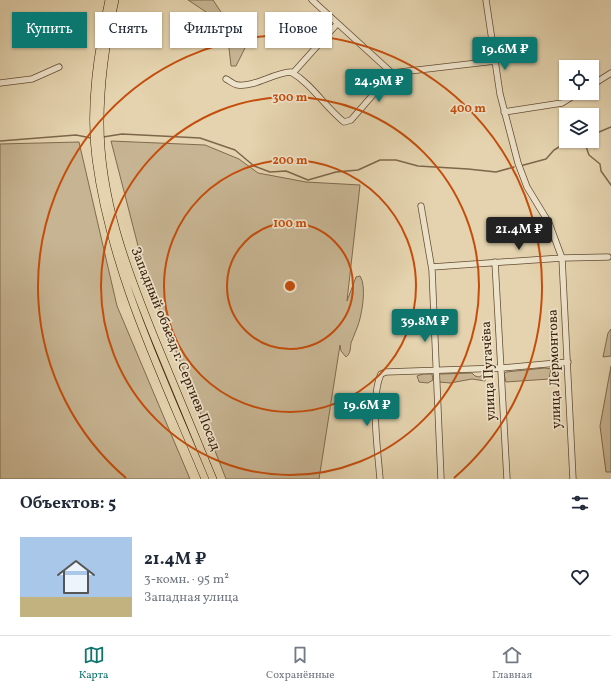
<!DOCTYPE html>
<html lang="ru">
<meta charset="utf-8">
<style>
body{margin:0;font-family:Vollkorn,serif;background:#f2f2f3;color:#1f2937;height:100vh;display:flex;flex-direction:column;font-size:15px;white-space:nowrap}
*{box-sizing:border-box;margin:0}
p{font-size:13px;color:#747a83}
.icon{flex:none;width:22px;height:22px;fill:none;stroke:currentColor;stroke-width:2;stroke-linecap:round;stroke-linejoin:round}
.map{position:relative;height:479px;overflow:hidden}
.sheet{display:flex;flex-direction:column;background:#fff;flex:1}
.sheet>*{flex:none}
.guide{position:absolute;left:12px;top:12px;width:400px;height:36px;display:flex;gap:8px}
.fabs{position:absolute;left:559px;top:60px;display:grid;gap:8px}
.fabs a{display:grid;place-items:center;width:40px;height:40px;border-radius:0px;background:#fff;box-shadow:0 1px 3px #0004;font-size:20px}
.price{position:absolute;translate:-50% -34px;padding:0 9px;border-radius:4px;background:#0f766e;color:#fff;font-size:13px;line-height:26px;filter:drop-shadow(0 1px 2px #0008)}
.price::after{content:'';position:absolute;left:50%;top:24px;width:12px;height:9px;margin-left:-6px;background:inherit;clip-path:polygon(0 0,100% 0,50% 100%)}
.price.active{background:#222;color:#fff}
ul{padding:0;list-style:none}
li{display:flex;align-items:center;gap:12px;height:100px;padding:0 20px}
li span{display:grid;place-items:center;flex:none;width:112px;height:80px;border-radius:0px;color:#555}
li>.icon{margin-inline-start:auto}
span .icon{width:48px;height:48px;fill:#fffc;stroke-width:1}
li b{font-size:17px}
h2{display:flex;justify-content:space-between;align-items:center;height:48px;padding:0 20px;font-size:17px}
.pill{padding:0 14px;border-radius:0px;background:#fff;box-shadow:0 1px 3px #0004;font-size:14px;line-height:36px}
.pill.active{background:#0f766e;color:#fff}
.tab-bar{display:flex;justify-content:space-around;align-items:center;height:56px;border-top:1px solid #e0e1e3;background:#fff;font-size:11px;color:#747a83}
.tab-bar a{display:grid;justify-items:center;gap:2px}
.tab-bar .active{color:#0f766e}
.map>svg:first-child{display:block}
</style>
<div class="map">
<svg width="611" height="479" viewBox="0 0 611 479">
<rect width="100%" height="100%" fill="#e4d3ae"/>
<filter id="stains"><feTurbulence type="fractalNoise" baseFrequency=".005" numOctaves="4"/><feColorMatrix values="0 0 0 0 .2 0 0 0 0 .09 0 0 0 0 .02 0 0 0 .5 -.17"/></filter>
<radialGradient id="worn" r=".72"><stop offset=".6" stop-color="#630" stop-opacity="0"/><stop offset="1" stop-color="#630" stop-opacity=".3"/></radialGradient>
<!-- green -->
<path fill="#c7b492" stroke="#806a4e" d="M188,0H213L223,15L209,14Z
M230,14L239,27L245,48L236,66H231L229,48L224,32L227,15Z
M111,141L205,145L239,159L258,173L306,182L360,185L347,301L356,277L360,276C367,286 362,316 357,328C355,333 353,338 351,343C350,349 351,353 346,357L341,351L340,345L319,479H226L144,269Z
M79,142L117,306L190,479H0V144Z
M611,329V356L603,357L608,333Z
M611,366V472H606L600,426Z
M545,368L551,369L549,379L506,382L504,374L506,372Z
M472,373L475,376L479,377L485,374V381L472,379L450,383L439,382L438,375L440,374Z
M423,374H432L433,380L428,383L419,382L417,376Z"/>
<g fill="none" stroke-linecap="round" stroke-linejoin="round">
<!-- stream -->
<path stroke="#7d664a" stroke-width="1.5" d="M592,135L611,127
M103,137L122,134L200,138L235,150L254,166L270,172L286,171L308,180L336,172L358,170L380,160H396L418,166L468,169L496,172L514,167
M0,141L76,135L91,138
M584,141L589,155L600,164L601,171L611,185
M520,166L546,159L554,150L569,141"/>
<!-- minor casing -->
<g stroke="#644c32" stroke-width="7">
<path id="minor" d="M312,0L392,73
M486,0L500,94L518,163L527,187L549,223L562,258L573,479
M293,73L337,24
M392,73L495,61
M226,79C230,81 234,85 238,85C255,87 273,73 291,72C312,84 325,107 344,122L351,120L392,73
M0,83L32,79L59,67
M592,85L611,73
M504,112L562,103L578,93
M421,206L432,270L441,479
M495,262L507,479
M432,267L562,258L608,257
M380,479C378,452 370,398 381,374L386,372L502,368L568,362"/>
</g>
<!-- major casing -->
<g stroke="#3a1f09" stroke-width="8">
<path id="major" d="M109,0C98,51 89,106 96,159C111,272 162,375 205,479
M115,0C106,40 100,82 100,123C100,199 127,270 155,339C174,386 194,432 213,479"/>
</g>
<!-- minor -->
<use href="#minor" stroke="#ede2ca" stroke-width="5.5"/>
<!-- major -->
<use href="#major" stroke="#e4d3ae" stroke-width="7"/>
</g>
<!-- distance rings -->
<g fill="none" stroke="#c54d0b" stroke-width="2">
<circle cx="290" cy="286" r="63"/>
<circle cx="290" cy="286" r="126"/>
<circle cx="290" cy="286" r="189"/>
<path d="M126 478A252 252 0 1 1 454 478"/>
</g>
<g text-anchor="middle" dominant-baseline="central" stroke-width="3.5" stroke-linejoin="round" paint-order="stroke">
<!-- street labels -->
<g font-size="14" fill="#3a1f09" stroke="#ede2ca">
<text transform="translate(175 349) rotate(68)">Западный объезд г. Сергиев Посад</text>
<text transform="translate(555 369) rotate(-92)">улица Лермонтова</text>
<text transform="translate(489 371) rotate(-93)">улица Пугачёва</text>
</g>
</g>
<circle cx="290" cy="286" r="6" fill="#c54d0b" stroke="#ede2ca" stroke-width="2"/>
<g font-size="12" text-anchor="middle" font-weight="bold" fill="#c54d0b" stroke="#ede2ca" stroke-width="3.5" stroke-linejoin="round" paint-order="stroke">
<text x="290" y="101">300 m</text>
<text x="468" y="112">400 m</text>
<text x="290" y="164">200 m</text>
<text x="290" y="227">100 m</text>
</g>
<rect width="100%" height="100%" filter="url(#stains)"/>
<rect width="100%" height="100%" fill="url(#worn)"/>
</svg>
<div class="fabs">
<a><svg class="icon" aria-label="locate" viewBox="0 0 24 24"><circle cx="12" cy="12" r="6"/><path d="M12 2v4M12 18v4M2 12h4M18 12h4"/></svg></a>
<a><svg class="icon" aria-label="layers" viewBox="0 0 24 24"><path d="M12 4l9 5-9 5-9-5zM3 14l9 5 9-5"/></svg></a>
</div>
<b class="price" style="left:505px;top:71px">19.6M ₽</b>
<b class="price" style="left:379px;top:103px">24.9M ₽</b>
<b class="price active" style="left:519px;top:251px">21.4M ₽</b>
<b class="price" style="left:425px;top:343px">39.8M ₽</b>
<b class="price" style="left:367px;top:427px">19.6M ₽</b>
<div class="guide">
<a class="pill active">Купить</a>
<a class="pill">Снять</a>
<a class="pill">Фильтры</a>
<a class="pill">Новое</a>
</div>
</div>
<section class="sheet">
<h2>Объектов: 5<svg class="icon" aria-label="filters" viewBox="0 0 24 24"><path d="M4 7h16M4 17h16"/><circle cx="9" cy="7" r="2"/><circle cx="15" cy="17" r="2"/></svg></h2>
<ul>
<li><span style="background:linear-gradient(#a9c7e8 75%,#c2b280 0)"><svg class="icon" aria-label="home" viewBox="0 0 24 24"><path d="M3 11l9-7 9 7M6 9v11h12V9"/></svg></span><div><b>21.4M ₽</b><p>3-комн. · 95 m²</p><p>Западная улица</p></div><svg class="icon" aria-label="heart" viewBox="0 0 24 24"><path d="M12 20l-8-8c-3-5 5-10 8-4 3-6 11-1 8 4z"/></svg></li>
</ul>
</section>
<nav class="tab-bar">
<a class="active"><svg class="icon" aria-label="map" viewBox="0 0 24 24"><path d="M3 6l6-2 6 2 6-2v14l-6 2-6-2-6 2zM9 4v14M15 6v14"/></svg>Карта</a>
<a><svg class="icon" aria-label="saved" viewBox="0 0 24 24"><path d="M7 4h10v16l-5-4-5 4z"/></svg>Сохранённые</a>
<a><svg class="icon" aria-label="home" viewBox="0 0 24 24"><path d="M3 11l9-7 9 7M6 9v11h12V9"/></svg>Главная</a>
</nav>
